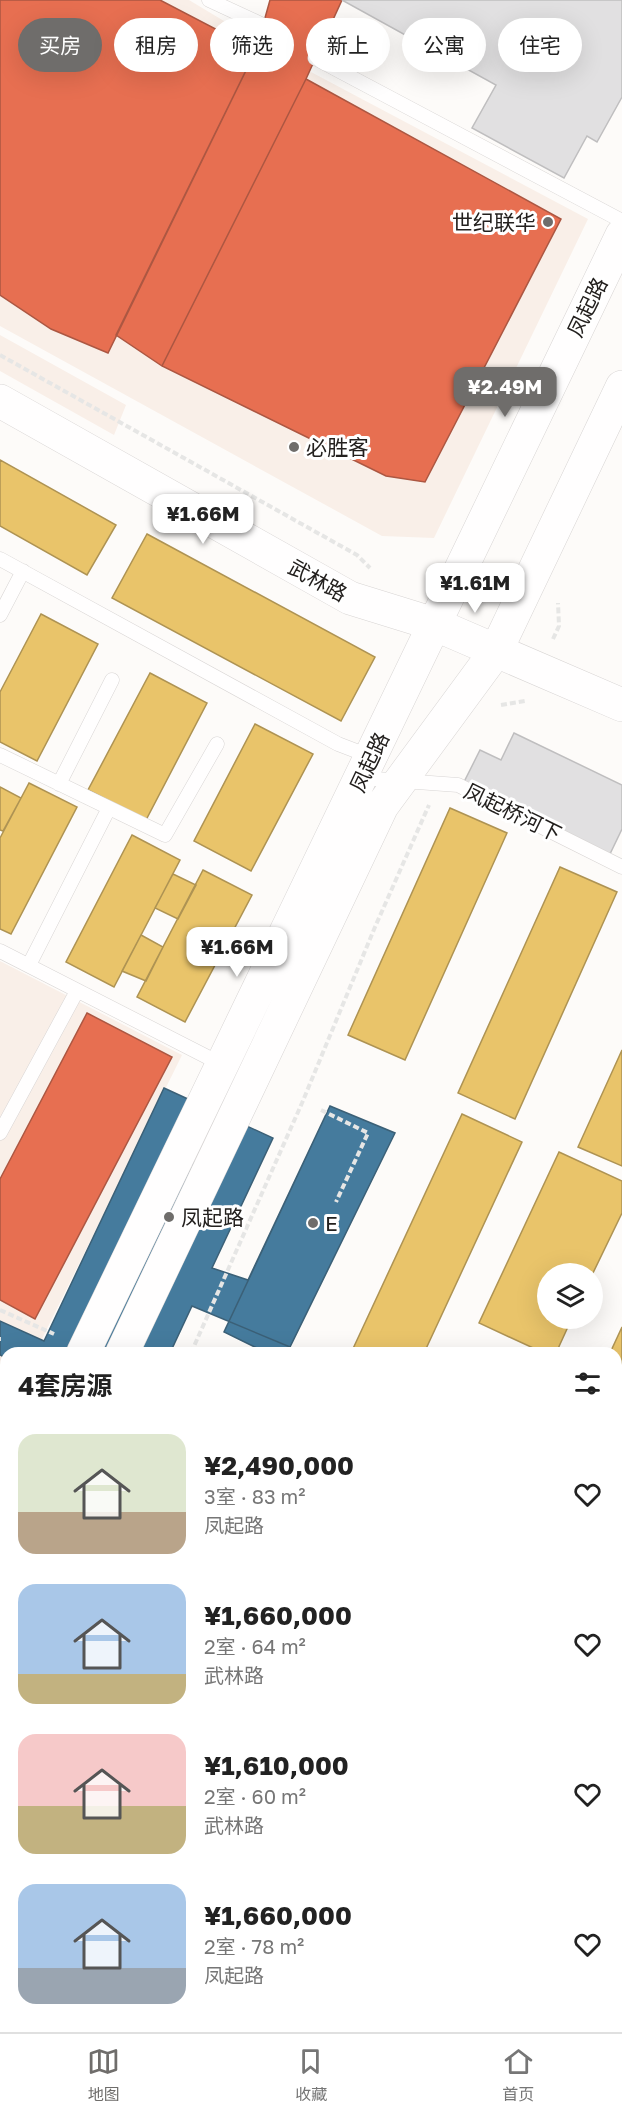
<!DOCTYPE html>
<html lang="zh">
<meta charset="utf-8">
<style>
body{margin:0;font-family:"Golos Text","Noto Sans SC",sans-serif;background:#f2f2f2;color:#222;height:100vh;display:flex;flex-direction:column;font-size:22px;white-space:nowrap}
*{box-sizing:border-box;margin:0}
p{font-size:20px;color:#767676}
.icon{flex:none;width:33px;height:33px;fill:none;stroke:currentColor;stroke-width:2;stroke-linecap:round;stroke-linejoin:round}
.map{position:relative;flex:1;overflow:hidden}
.details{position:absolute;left:0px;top:1347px;width:622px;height:686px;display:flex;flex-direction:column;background:#fff;border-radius:18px 18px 0 0;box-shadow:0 6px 24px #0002}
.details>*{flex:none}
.guide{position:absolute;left:18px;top:18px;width:586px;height:54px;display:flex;gap:12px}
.tools{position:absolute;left:537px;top:1263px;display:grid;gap:12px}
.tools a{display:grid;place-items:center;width:66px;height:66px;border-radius:50%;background:#fff;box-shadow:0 6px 24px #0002;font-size:30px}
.price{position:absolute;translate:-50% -51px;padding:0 14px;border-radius:12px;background:#fff;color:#222;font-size:20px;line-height:39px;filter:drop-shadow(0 2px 3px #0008)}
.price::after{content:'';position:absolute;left:50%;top:36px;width:18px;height:14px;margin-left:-9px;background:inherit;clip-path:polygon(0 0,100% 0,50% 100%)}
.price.active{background:#6f6d6b;color:#fff}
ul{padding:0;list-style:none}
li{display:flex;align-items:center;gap:18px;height:150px;padding:0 18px}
li span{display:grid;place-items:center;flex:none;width:168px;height:120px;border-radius:18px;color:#555}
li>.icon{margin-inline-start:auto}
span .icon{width:72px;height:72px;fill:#fffc;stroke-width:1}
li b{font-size:26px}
h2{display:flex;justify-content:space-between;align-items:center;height:72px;padding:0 18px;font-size:26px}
.pill{padding:0 21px;border-radius:27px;background:#fff;box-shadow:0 6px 24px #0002;font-size:21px;line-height:54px}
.pill.active{background:#6f6d6b;color:#fff}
.tab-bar{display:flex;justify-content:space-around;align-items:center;height:84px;border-top:2px solid #e0e0e0;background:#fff;font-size:16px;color:#767676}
.tab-bar a{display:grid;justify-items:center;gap:3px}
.tab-bar .active{color:#6f6d6b}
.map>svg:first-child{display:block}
</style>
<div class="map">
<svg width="622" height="2032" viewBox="0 0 622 2032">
<rect width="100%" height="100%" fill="#fdfbf9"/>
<!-- built -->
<path fill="#f9efe8" d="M0,0H189L294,63L588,219L434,538L382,536L0,326Z
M0,335L126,405L114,435L0,371Z
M0,961L182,1055L35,1353H6V1373L0,1369Z"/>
<!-- homes -->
<path fill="#e9c46a" stroke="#ae9353" stroke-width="1.5" d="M0,460L116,525L87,575L0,526Z
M147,534L375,657L341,721L112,598Z
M41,614L98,644L37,761L0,742V692Z
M150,673L207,703L146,820L88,790Z
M255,724L313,754L251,871L194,841Z
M29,783L77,807L11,934L0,929V838Z
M0,787L21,798L3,831L0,830Z
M450,808L507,833L405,1060L348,1035Z
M132,835L180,860L114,987L66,962Z
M560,867L617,892L515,1119L458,1093Z
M203,870L252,895L185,1022L137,997Z
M173,874L196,885L178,919L155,908Z
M141,935L163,947L146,981L122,971Z
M622,1050V1166L578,1147Z
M462,1114L522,1142L424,1353H351Z
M559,1152L622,1181V1213L592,1275V1274H548V1318H572L556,1353H544L479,1323Z
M622,1327V1376L616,1373V1353H610Z
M620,1393L622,1394V1520L616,1517V1400Z
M616,1659L622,1661V1804L616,1801Z"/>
<!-- shops -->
<path fill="#e76f51" stroke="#ac5742" stroke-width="1.5" d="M0,0H160L256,50L108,353L51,329L0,295Z
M270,0H342L306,79L162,366L116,335L256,50Z
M306,79L561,219L425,482L386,476L162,366Z
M87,1013L172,1057L35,1319L0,1300V1179Z"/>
<!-- public -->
<path fill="#457b9d" stroke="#3b6077" stroke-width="1.5" d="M164,1088L273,1138L212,1268L248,1280L330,1106L395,1133L290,1347L192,1306L170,1353H6V1358L0,1355V1321L44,1341Z
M330,1106L395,1133L287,1353H267L224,1332Z
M6,1430V1679L0,1697V1443Z"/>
<!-- building -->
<path fill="#e1e0e1" stroke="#bfbebf" stroke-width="1.5" d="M342,0H622V97L597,142L587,136L564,178L472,128L496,85Z
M514,733L622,785V829L609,856L463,784L480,750L501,760Z
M616,1879L622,1882V1953L616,1962Z"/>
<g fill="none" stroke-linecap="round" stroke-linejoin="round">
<!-- lane casing -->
<g stroke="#d8d5d4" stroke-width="15">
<path id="lane" d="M209,0L263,25
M315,58L622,221
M0,559L338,744L372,757
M0,615L23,571
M0,755L165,835L217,744
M362,778L458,785L622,867
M59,784L112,680
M0,951L223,1065
M29,965L109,808
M0,1133L77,991
M0,1382L6,1386
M616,1566L622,1560
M616,1618L622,1621"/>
</g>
<!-- secondary casing -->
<g stroke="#d8d5d4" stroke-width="34">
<path id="secondary" d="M0,401L350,598L434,624L622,705
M83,1353L622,235
M122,1353L382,806L496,651L622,387
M0,1526L6,1513
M0,1613L6,1598
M0,1862L6,1865
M0,1937L6,1940
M150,2026L159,2032
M278,2026L286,2032"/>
</g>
<!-- path -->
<path stroke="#e6e6e5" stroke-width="4" stroke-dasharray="6 3" stroke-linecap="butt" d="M0,355L357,555L370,568
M553,639L559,626L558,603
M501,705L525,701
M321,1110L368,1133L336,1202
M0,1310L54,1334
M0,1339H1
M191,1353L302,1103L375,927L429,805
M0,1480L6,1468
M0,1818L6,1822
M0,2012L6,2016
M24,2026L32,2032
M97,2026L105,2032
M336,2026L344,2032"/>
<!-- lane -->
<use href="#lane" stroke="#fffefe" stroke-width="14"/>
<!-- secondary -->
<use href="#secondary" stroke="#fffefe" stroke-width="33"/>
</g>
<!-- markers -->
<g fill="#6f6d6b" stroke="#fff" stroke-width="2">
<circle cx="548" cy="222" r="6"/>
<circle cx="294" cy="447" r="6"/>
<circle cx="169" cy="1217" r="6"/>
<circle cx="313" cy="1223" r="6"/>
</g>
<g text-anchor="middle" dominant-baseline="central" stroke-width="6" stroke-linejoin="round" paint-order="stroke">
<!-- poi labels -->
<g font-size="21" fill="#23201e" stroke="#fff" text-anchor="start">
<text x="536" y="222" text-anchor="end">世纪联华</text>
<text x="306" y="447">必胜客</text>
<text x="181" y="1217">凤起路</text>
<text x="325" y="1223">E</text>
</g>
<!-- street labels -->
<g font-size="21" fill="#23201e" stroke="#fff">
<text transform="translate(587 307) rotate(-64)">凤起路</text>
<text transform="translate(318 580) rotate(29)">武林路</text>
<text transform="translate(369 762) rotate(-65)">凤起路</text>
<text transform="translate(513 812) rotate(26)">凤起桥河下</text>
</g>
</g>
</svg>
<div class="tools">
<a><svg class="icon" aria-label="layers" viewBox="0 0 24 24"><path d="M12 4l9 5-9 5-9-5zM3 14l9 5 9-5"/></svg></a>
</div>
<b class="price active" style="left:505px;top:418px">¥2.49M</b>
<b class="price" style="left:203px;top:545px">¥1.66M</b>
<b class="price" style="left:475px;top:614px">¥1.61M</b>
<b class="price" style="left:237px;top:978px">¥1.66M</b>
<div class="guide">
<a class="pill active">买房</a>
<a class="pill">租房</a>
<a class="pill">筛选</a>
<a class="pill">新上</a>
<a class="pill">公寓</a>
<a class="pill">住宅</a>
</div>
<section class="details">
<h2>4套房源<svg class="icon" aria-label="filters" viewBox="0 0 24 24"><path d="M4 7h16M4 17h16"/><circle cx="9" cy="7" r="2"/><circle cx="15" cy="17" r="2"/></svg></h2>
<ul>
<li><span style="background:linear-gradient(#dfe7d0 65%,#b9a48a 0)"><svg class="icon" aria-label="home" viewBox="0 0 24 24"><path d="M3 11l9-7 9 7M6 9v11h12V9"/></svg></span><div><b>¥2,490,000</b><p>3室 · 83 m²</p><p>凤起路</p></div><svg class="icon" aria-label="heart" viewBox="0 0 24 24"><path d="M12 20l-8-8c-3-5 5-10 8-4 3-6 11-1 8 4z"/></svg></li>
<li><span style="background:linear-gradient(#a9c7e8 75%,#c2b280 0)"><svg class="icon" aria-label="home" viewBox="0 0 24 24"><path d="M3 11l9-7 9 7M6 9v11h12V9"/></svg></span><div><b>¥1,660,000</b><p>2室 · 64 m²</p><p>武林路</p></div><svg class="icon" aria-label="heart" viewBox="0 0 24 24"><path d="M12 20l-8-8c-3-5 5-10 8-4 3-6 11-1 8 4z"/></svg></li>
<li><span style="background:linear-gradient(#f6c9c9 60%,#c2b280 0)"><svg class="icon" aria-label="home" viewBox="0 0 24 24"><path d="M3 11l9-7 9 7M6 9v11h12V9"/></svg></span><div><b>¥1,610,000</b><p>2室 · 60 m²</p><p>武林路</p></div><svg class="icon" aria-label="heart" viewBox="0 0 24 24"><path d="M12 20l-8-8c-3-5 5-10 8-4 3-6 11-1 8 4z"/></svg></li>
<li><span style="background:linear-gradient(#a9c7e8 70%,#9aa5b1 0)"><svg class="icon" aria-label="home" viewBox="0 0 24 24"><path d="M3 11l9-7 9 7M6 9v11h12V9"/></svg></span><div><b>¥1,660,000</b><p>2室 · 78 m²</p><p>凤起路</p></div><svg class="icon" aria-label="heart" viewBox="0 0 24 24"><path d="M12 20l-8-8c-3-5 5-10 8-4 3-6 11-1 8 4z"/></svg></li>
</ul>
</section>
</div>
<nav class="tab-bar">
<a class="active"><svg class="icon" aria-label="map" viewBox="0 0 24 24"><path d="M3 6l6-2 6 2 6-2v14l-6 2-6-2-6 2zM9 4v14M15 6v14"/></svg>地图</a>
<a><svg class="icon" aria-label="saved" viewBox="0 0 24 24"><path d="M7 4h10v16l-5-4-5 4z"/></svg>收藏</a>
<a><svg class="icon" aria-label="home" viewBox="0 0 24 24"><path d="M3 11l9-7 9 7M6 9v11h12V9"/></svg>首页</a>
</nav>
